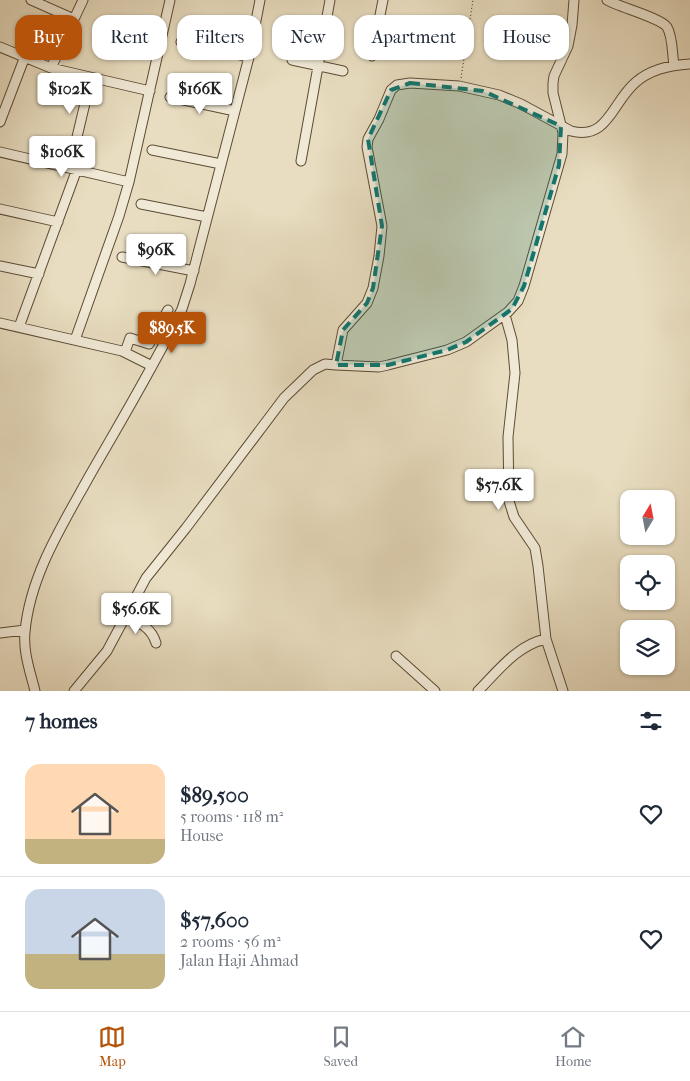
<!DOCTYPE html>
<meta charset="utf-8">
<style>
body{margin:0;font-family:"IM FELL French Canon",serif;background:#f2f2f3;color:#1f2937;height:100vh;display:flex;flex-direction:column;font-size:19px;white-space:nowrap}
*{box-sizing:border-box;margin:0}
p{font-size:16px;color:#747a83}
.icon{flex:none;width:28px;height:28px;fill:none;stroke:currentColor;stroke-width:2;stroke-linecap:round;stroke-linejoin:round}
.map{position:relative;height:691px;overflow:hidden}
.panel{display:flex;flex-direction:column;background:#fff;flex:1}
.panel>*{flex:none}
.guide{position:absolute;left:15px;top:15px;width:660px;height:45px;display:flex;gap:10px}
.needle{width:32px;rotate:10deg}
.tools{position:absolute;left:620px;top:490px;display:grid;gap:10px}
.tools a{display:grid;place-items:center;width:55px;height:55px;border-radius:10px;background:#fff;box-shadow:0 1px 4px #0004;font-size:25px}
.price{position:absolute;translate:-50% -42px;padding:0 11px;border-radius:5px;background:#fff;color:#222;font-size:16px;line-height:32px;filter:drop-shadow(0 1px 2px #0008)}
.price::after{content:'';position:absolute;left:50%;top:30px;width:15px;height:11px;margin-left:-8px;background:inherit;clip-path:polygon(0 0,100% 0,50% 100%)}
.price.on{background:#b45309;color:#fff}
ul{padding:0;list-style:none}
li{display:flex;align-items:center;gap:15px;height:125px;padding:0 25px}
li+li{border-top:1px solid #e0e1e3}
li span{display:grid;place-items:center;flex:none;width:140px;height:100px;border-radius:15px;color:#555}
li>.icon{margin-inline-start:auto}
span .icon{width:60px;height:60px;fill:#fffc;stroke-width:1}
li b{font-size:21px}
h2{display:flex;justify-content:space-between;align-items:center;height:60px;padding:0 25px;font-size:21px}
.tag{padding:0 18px;border-radius:15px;background:#fff;box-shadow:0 1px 4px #0004;font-size:18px;line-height:45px}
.tag.on{background:#b45309;color:#fff}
.dock{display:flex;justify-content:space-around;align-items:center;height:70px;border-top:1px solid #e0e1e3;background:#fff;font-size:14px;color:#747a83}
.dock a{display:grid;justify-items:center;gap:2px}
.dock .on{color:#b45309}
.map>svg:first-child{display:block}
</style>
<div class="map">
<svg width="690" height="691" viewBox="0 0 690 691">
<rect width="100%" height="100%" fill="#e8ddc0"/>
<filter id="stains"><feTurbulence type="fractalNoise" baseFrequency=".004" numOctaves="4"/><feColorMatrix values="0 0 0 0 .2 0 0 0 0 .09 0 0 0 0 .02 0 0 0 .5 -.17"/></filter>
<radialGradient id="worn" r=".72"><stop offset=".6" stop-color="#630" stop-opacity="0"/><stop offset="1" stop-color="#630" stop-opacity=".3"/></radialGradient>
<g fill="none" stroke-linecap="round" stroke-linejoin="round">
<!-- minor casing -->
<g stroke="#5c4b34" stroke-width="11">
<path id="minor" d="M31,0L74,19
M607,0C619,7 661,18 667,27C673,37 672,54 674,65
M181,42L249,57
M0,47L51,68L150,91
M372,56L383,0
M292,60L343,71
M51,68L83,0
M170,97L235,111
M0,122L24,59
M152,150L221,164
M0,152L129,182
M72,158L91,78
M301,161L330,0
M141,204L207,217
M0,209L58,222
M122,257L194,271
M0,266L39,274
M505,315L512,340L515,373L508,437L509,501L514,517L535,548L538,566L546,639L563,691
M0,323L122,351L152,366
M19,327L77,169
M75,340L119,216L129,182L170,0
M125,352L130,338L149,344L168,310
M336,365L379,367L388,365L447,350L466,342L508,312L518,301L524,286L562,154L563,133L553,93V83L554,76L568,46L572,25L574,0
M125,619C139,620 152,629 156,643
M0,633L25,630
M396,656L435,691
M35,691C30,671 23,652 25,632C30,575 63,524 90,475C121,421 154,366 182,309L190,284L249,57L260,0
M74,691L107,651L146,578L186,528L284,398L313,370L325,364L336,365L343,330L367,303L373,288L379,256L382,226L367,147L368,139L379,119L391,90L397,85L410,83L459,86L499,95L521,104L571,131C608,141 612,102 636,82C651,69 670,65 690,64
M478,691C498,671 517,645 546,639"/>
</g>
<!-- path -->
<path stroke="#2d1a06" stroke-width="1" stroke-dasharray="1 2.5" stroke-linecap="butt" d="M461,78L473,0"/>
<!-- minor -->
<use href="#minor" stroke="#f0e9d6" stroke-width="9"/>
</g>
<!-- marked area -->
<path fill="#0f766e" fill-opacity="0.2" stroke="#0f766e" stroke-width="4" stroke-dasharray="10 6" stroke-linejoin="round" d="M410,83L483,91L561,126L559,165L524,286L512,309L466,342L447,350L388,365H336L343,330L367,303L373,288L382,226L368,139L391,90Z"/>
<rect width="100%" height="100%" filter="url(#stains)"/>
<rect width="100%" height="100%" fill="url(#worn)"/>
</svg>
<div class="tools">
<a><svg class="needle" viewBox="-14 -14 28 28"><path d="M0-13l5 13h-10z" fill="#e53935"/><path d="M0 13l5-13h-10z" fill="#747a83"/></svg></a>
<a><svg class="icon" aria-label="locate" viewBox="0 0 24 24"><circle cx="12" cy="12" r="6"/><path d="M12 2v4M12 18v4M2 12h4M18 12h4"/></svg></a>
<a><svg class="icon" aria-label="layers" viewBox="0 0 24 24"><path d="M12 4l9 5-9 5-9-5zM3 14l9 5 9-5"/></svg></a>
</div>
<b class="price" style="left:70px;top:115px">$102K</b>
<b class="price" style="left:200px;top:115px">$166K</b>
<b class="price" style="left:62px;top:178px">$106K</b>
<b class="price" style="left:156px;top:276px">$96K</b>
<b class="price on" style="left:172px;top:354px">$89.5K</b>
<b class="price" style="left:499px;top:511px">$57.6K</b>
<b class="price" style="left:136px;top:635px">$56.6K</b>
<div class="guide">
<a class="tag on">Buy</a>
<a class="tag">Rent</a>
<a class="tag">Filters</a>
<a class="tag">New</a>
<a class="tag">Apartment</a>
<a class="tag">House</a>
</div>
</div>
<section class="panel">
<h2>7 homes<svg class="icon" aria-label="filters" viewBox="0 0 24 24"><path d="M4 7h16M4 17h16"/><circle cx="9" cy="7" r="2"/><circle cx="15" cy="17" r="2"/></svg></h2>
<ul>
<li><span style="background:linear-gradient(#ffd9b3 75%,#c2b280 0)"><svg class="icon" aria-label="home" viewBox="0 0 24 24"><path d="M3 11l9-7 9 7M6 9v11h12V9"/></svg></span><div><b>$89,500</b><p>5 rooms · 118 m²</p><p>House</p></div><svg class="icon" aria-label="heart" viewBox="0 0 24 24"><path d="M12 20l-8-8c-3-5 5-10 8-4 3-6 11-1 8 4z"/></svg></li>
<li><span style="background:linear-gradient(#c9d6e8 65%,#c2b280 0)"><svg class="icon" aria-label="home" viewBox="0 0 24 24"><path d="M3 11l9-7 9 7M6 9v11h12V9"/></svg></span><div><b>$57,600</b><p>2 rooms · 56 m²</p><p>Jalan Haji Ahmad</p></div><svg class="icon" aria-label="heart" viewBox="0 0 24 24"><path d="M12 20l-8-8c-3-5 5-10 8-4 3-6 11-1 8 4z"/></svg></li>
</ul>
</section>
<nav class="dock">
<a class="on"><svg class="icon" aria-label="map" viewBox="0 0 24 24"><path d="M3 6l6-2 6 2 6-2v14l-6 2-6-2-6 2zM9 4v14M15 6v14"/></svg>Map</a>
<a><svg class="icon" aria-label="saved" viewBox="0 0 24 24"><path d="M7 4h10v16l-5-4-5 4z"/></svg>Saved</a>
<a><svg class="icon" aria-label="home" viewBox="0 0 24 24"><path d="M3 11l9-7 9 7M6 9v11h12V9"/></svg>Home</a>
</nav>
